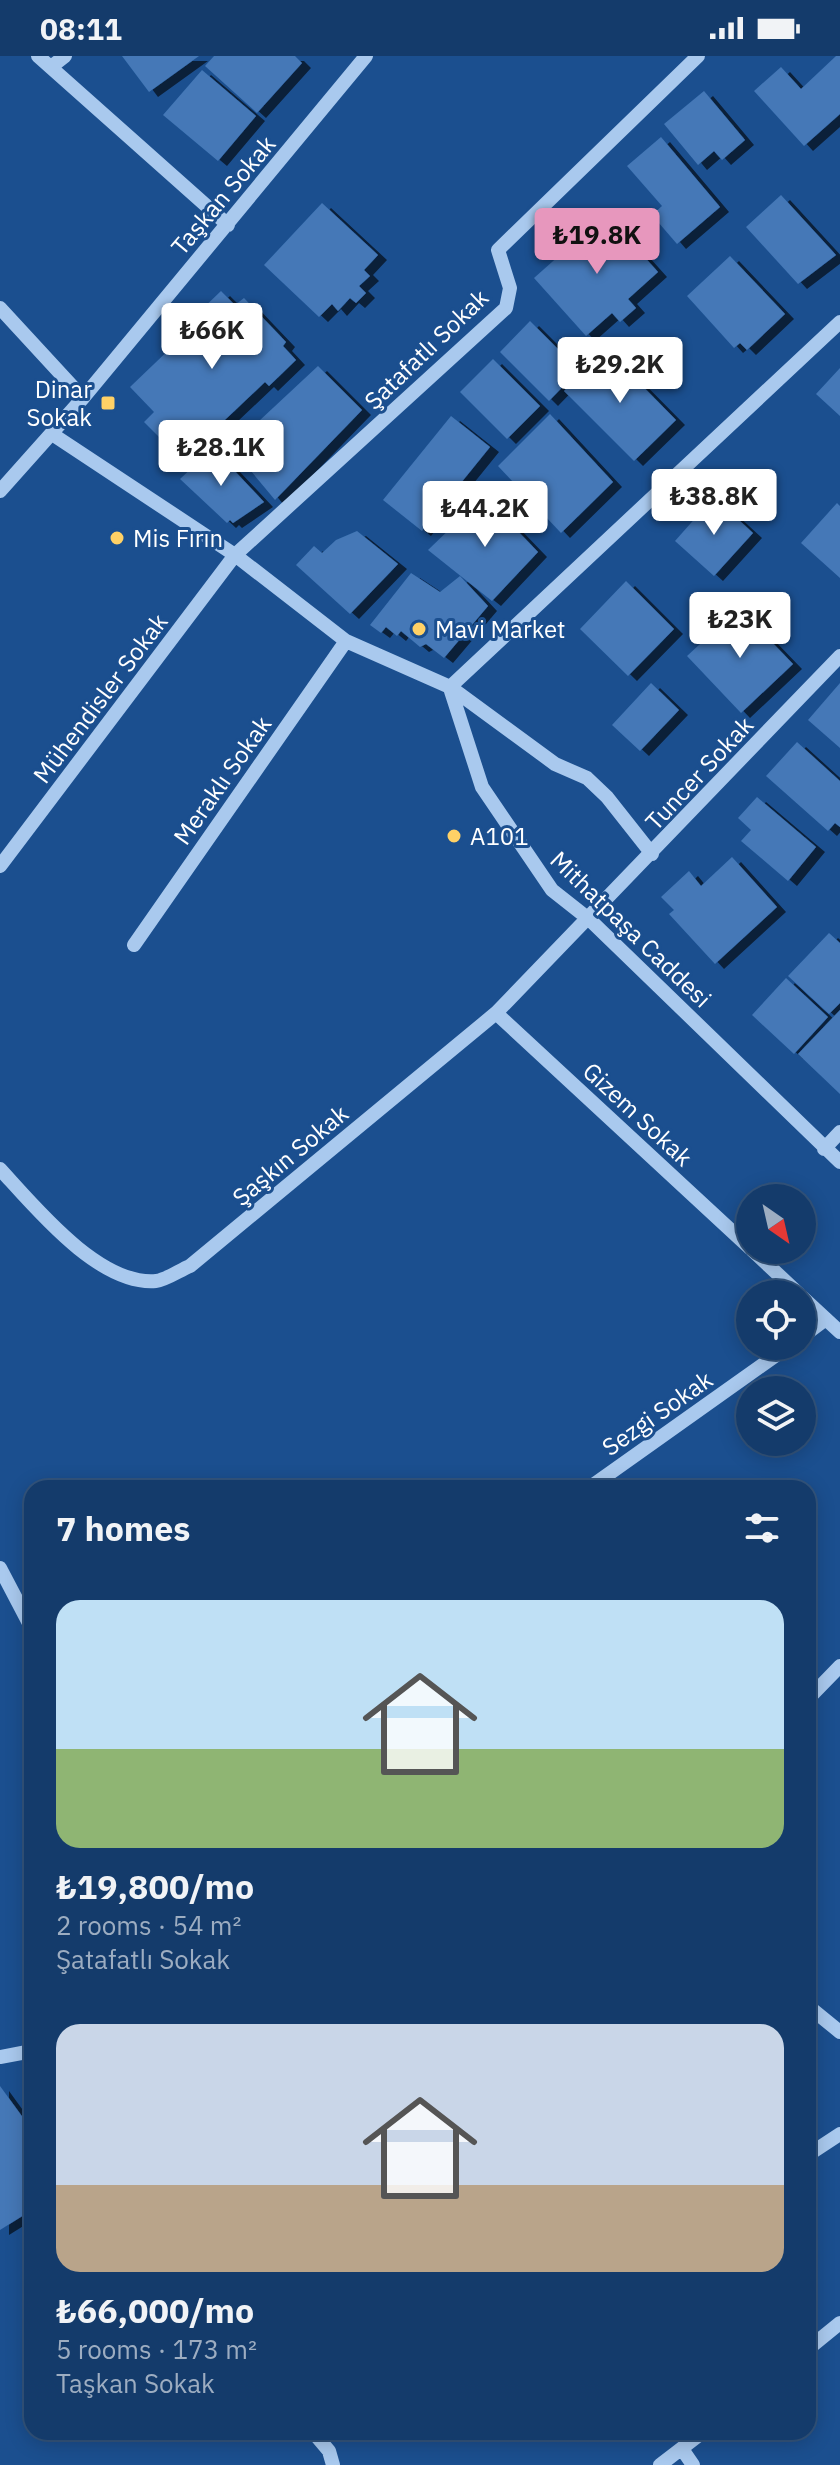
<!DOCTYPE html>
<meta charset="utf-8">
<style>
body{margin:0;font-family:"IBM Plex Sans",sans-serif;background:#214673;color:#f1f3f6;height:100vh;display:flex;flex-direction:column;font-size:30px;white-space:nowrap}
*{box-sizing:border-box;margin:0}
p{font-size:26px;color:#9dadc1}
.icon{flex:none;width:44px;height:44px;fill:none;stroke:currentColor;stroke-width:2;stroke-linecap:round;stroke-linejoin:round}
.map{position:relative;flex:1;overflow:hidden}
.drawer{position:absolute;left:24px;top:1424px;width:792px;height:960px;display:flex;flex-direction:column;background:#143b6b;border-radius:24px;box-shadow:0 4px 20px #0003,0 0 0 2px #33557e}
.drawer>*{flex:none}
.needle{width:52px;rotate:146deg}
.buttons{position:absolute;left:736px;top:1128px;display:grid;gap:16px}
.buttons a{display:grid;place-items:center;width:80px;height:80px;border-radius:50%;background:#143b6b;box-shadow:0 4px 20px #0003,0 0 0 2px #33557e;font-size:40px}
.price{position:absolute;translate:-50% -68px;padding:0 18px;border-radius:8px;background:#fff;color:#222;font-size:26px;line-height:52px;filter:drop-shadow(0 2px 4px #0008)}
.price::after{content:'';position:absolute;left:50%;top:48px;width:24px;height:18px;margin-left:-12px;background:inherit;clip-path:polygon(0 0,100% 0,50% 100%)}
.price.active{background:#e797bd;color:#111}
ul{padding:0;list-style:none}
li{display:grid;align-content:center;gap:16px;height:424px;padding:0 32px}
li span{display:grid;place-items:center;height:248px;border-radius:24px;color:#555}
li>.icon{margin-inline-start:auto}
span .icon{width:144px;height:144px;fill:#fffc;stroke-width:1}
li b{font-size:34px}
h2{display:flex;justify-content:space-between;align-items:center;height:96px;padding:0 32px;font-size:34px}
.status{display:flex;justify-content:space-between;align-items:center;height:56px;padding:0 40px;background:#143b6b;direction:ltr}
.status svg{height:22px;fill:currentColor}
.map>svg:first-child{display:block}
</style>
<div class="status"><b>08:11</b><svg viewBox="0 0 49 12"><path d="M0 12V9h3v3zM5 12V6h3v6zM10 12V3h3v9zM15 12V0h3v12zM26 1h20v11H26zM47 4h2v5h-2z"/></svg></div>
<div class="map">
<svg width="840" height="2409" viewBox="0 0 840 2409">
<defs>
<filter id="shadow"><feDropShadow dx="9" dy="5" stdDeviation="0" flood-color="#0009"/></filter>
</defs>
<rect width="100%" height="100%" fill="#1b4f8f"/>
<!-- building -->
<path fill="#4478b7" filter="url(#shadow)" d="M122,0H199L149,36Z
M214,0H295L302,7L257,57L205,10Z
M836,0H840V58L804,90L754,35L781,11L801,33Z
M202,14L256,60L218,105L163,59Z
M704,35L745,84L722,104L714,95L698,109L664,68Z
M661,81L720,151L677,188L652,159L662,150L627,110Z
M781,139L836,199L798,228L746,171Z
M322,147L378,199L364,214L370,220L359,230L366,237L356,247L350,242L338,255L332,248L319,261L264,209Z
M606,158L658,216L628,243L636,252L620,266L612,257L586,280L534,222Z
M730,200L785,258L747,294L740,287L734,292L687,240Z
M221,235L235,249L244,242L286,286L283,290L296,304L269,330L265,326L190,397L171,377L162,384L144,366L154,356L130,331L200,264L195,260Z
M530,265L579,314L549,345L500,296Z
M606,293L676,364L634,405L564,335Z
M493,303L540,350L507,383L460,336Z
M318,310L362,354L275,444L231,391Z
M840,312V360L816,338Z
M550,358L613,426L561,477L498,410Z
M451,360L490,391L422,475L383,444Z
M213,392L264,446L233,467L230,464L227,467L180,423Z
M484,440L538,496L492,545L428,494Z
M714,441L753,477L714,520L675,485Z
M837,447L840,450V522L801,487Z
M357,475L398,508L350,558L296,509L314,490L322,497L336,484Z
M411,517L440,536L460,520L488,550L444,602L426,588L420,591L401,575L397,580L386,571L381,577L370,569Z
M626,525L674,573L628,620L580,573Z
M739,552L793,608L741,657L687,600Z
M651,627L679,654L640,695L612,669Z
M840,627V692L808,664Z
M797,686L840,725V771L835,767L828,775L766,720Z
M757,741L816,791L788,825L741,785L751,774L738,762Z
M732,801L777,851L715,908L669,858L674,854L661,841L689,815L701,830Z
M829,877L840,887V947L829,958L788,920Z
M786,922L828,961L794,998L752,959Z
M840,954V1038L798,998Z
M0,2030L32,2074V2154L0,2174Z"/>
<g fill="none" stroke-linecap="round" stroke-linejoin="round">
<!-- minor -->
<path stroke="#a9c9ee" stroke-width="14" d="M38,0L228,169
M51,11L65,0
M0,252L83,342
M52,378L235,499L346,585L450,631L555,708L587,722L607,741L652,798
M0,435L83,342L366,0
M450,631L840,266
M450,632L482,731L552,834L590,864L840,1106
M0,810L235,499L506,252L510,232L498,194L698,0
M134,889L346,585
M496,957L750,1192
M824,1093L840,1076
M0,1113C35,1151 99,1230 156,1225C166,1224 180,1214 190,1210L496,957L840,600
M752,1194L799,1238
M802,1241L840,1276
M802,1281L826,1263
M589,1432L789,1290
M0,1512L32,1573
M808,1643L840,1610
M808,1950L840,1976
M0,2001L32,1995
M808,2099L840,2078
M808,2293L840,2267
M313,2376L329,2395L333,2409
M682,2393L693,2409
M660,2409L703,2376"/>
</g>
<!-- markers -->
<g fill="#ffd166" stroke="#1b4f8f" stroke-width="3">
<rect x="100" y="339" width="16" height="16" rx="4"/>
<circle cx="117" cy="482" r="8"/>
<circle cx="419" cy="573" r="8"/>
<circle cx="454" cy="780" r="8"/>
</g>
<g text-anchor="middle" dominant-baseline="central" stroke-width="6" stroke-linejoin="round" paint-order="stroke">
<!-- street labels -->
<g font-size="24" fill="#fff" stroke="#1b4f8f">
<text transform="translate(223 139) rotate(-50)">Taşkan Sokak</text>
<text transform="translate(426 293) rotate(-44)">Şatafatlı Sokak</text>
<text transform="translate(100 642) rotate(-53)">Mühendisler Sokak</text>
<text transform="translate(699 717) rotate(-47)">Tuncer Sokak</text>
<text transform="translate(222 724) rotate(-55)">Meraklı Sokak</text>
<text transform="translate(631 873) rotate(44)">Mithatpaşa Caddesi</text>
<text transform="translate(638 1058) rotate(43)">Gizem Sokak</text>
<text transform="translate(290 1099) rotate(-40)">Şaşkın Sokak</text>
<text transform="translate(657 1357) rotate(-35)">Sezgi Sokak</text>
</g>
<!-- poi labels -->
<g font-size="24" fill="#fff" stroke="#1b4f8f" text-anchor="start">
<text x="92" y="333" text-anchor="end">Di̇nar<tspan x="92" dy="28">Sokak</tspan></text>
<text x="133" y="482">Mis Fırın</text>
<text x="435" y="573">Mavi Market</text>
<text x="470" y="780">A101</text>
</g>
</g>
</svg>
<div class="buttons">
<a><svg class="needle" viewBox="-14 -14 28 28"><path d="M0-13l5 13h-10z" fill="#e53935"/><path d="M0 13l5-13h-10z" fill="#9dadc1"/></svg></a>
<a><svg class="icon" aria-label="locate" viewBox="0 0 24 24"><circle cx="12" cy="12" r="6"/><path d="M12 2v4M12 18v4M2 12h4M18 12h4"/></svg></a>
<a><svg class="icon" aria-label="layers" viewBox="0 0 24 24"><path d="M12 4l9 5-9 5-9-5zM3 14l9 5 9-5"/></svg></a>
</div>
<b class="price active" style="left:597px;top:220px">₺19.8K</b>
<b class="price" style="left:212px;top:315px">₺66K</b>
<b class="price" style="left:620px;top:349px">₺29.2K</b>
<b class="price" style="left:221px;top:432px">₺28.1K</b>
<b class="price" style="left:714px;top:481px">₺38.8K</b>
<b class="price" style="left:485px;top:493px">₺44.2K</b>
<b class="price" style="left:740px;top:604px">₺23K</b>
<section class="drawer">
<h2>7 homes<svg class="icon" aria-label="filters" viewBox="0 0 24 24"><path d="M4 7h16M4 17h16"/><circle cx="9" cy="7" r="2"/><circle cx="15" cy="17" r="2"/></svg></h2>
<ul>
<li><span style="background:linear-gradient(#bfe0f5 60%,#8fb573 0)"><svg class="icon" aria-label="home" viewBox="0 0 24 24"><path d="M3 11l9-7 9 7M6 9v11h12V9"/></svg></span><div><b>₺19,800/mo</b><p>2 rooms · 54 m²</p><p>Şatafatlı Sokak</p></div></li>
<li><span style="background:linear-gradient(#c9d6e8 65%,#b9a48a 0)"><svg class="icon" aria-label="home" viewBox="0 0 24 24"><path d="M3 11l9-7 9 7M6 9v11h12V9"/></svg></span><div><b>₺66,000/mo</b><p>5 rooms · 173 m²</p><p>Taşkan Sokak</p></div></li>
</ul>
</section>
</div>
